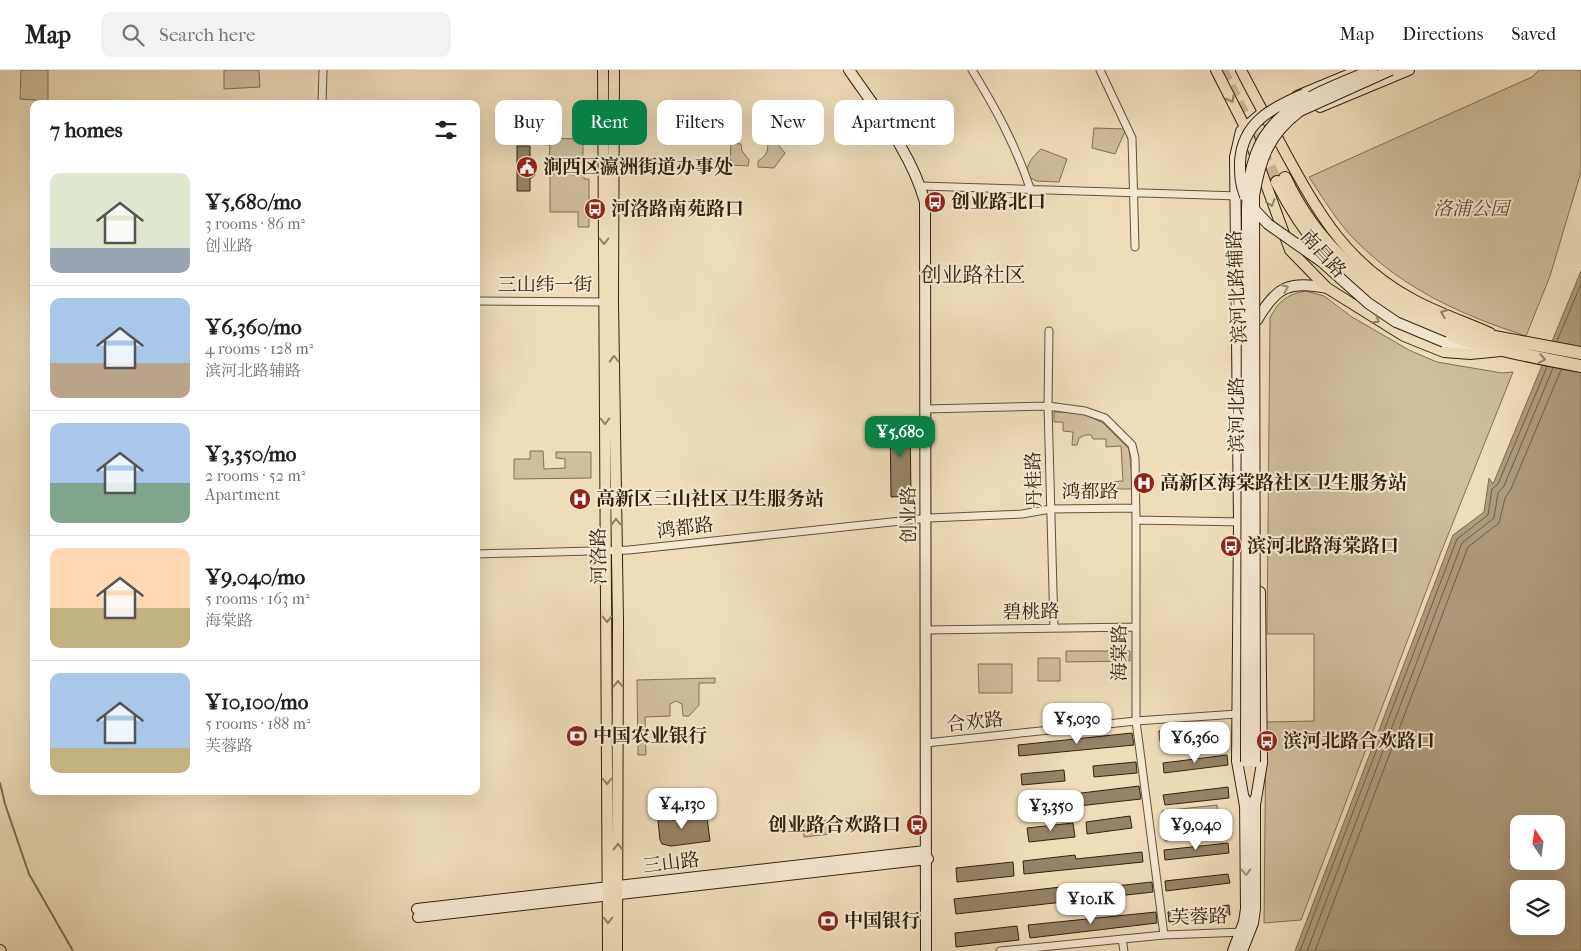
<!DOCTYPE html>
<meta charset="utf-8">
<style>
body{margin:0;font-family:"IM FELL French Canon","Noto Serif SC",serif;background:#f2f2f2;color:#202124;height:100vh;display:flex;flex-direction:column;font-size:19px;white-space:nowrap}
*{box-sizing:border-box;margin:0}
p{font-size:16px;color:#757577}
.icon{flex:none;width:28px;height:28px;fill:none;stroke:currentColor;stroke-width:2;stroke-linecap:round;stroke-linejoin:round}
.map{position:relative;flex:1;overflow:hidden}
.details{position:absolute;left:30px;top:30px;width:450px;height:695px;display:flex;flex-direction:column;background:#fff;border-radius:10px;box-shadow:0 5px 20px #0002}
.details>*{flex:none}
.top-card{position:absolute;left:495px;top:30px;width:475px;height:45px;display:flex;gap:10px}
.needle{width:32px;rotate:347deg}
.controls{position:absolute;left:1510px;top:745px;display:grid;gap:10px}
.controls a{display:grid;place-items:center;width:55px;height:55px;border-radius:10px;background:#fff;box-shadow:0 5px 20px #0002;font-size:25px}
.price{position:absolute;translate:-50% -42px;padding:0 11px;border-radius:10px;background:#fff;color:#222;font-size:16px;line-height:32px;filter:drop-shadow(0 1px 2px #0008)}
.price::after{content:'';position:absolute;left:50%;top:30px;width:15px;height:11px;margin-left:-8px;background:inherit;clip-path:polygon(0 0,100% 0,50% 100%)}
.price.on{background:#0b8043;color:#fff}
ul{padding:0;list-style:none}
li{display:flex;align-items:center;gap:15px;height:125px;padding:0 20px}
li+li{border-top:1px solid #e0e0e0}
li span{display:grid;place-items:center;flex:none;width:140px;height:100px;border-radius:10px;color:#555}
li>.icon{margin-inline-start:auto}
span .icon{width:60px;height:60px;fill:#fffc;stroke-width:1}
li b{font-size:21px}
h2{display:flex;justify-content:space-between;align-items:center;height:60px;padding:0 20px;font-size:21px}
.chip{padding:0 18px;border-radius:10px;background:#fff;box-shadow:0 5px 20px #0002;font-size:18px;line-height:45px}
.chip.on{background:#0b8043;color:#fff}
header{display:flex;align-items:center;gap:30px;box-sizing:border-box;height:70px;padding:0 25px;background:#fff;border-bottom:1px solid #e0e0e0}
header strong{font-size:24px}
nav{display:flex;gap:28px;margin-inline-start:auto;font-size:18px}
.search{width:350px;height:45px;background:#f2f2f2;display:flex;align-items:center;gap:12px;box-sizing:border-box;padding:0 18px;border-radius:10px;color:#757577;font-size:19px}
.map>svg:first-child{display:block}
</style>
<header>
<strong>Map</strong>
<div class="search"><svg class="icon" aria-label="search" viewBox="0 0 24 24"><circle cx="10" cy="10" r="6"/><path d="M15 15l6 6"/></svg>Search here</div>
<nav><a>Map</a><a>Directions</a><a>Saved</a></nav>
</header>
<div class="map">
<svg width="1581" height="881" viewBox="0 0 1581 881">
<rect width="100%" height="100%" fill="#efddba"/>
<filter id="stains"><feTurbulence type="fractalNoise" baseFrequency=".004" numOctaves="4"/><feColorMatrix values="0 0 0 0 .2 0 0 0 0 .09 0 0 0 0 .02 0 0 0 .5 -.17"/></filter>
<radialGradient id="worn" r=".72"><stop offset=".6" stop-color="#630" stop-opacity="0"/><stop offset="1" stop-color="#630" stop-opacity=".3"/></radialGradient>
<!-- green -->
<path fill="#cfbd9c" stroke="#827054" d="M21,0H48V31L20,29Z
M224,0H259L260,17L224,19Z
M1539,0H1581V102L1550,206L1526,266C1462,245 1405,220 1356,171C1337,152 1323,128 1309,107L1532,7Z
M756,48L785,83L774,98L758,97V91C767,86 770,78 766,69L756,62Z
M1094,58L1126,59L1115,84L1092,78Z
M531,68L583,69V91H549L550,75L531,74Z
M731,73L741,74L742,81L749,90L748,96L730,95Z
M1041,79L1067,89L1059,112L1036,111L1028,106C1025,94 1033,87 1041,79Z
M550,104L584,105V109H589V157H578V142H550Z
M1306,221L1324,226L1352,247L1409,280L1437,292L1502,303L1513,302L1440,485L1301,850L1264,853L1266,652L1314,651V564H1267L1270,248C1278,231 1288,224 1306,221Z
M1054,342L1082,343L1103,353L1129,379L1133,419H1107V412L1123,411L1121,376L1106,377V369H1093L1091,365H1085L1079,368L1077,375H1072L1073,362L1063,361V352H1054Z
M530,381H543L544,399L565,398V389L556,388V382H591V408L514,409V389H530Z
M1066,581H1130V591L1066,592Z
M1038,588H1060V611H1038Z
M978,594H1012V623H979Z
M715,608V613H699V635L689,646H683L682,634L676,631L670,634V646L645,647L646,685H638L637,610Z
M1217,735L1220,765H1214L1209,755L1208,745H1211V741L1198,742V747L1189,748L1188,743L1176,744L1177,751L1170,752L1169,746L1162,747V741Z
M828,750L830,764L804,767L803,754Z
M1198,755L1199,760L1208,759L1209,763H1212V765L1165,771L1164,760H1170V757H1177L1178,762L1189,761V756Z"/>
<!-- water -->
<path fill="#af9d7e" stroke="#7e6c50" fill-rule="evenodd" d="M1581,201V881H1295L1453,465L1484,442L1489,408L1493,414ZM1519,754H1556V791H1519ZM1519,819H1556V856H1519Z"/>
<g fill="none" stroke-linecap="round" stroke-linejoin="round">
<!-- shore -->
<path stroke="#726044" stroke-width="1" d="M1557,271L1581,214
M1300,881L1457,469L1488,445L1492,419L1498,414L1547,297
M1307,881L1462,473L1494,448L1498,423L1504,416L1553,298
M1315,881L1468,477L1499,453L1505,428L1511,419L1561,300"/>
<!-- stream -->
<path stroke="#7e6c50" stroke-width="2" d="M0,713L5,734L29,804L73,881"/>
</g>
<!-- building -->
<path fill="#958366" stroke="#34220b" d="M517,76H530V88L537,95L535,105L530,109V121H517Z
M890,350H910L911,426L891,427Z
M1224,654L1225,665L1160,672L1159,661Z
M1132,663L1134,675L1019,686L1018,675Z
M1227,685L1228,695L1164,703L1163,693Z
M1136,692L1137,703L1094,707L1093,696Z
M1064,700L1065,711L1022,715L1021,704Z
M1139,716L1141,729L1025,742L1024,730Z
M1228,717L1229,728L1165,735L1163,725Z
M675,740L676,751L707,747L710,771L671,776L662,774L660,770L657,742Z
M1130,746L1132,758L1087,764L1086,752Z
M1073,753L1075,767L1029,772L1027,758Z
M1228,773L1229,783L1165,790L1164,780Z
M1142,782L1143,792L1024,804L1023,791L1075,785L1076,789Z
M1013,792L1014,806L957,812L956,798Z
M1228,804L1230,813L1166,821L1165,811Z
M1152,812L1153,822L956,844L954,829L1079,815V820Z
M1229,835L1230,845L1169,852L1168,842Z
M1156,842L1157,853L1030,868L1028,855Z
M1017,856L1019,870L956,877L955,863Z"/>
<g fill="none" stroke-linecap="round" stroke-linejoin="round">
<!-- highway-tunnel -->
<path stroke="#cab897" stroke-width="12" stroke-dasharray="12 6" stroke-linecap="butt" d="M1222,0L1277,112"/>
<!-- street casing -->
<g stroke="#635137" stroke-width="9">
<path id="street" d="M972,0C996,39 1015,74 1030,118
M1100,0L1132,68L1135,177
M322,34L323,0
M920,116L1239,126
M476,231L608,232
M1049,261L1048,336L1054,558
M926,339L1048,336L1085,341L1105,348L1132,375L1135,388L1136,450V651L1164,865
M1136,450L1243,452
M476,484L629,480L929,448L1022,444L1051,439L1136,438
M926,560L1136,557
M926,673L1136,651L1237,644
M1122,869L1124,881
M1000,881L1164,865L1244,862"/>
</g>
<!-- secondary casing -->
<g stroke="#34220b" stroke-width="12">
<path id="secondary" d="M849,0C878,42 911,82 925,132L926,881
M1297,26L1355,2
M1320,37L1409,0
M1257,250C1276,217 1289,210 1327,218
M1444,272L1485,280
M1255,735L1262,693L1260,522
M1245,736L1237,691L1239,452L1235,87L1241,61L1262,43
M417,839L925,781
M418,847L928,789
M1233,881L1244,852L1246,839L1245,729
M1242,881L1253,853L1255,839V729"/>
</g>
<!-- primary casing -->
<g stroke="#34220b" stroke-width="12">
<path id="primary" d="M603,0L608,881
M614,0L613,232L618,551L617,881
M1216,0L1245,57L1290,180L1327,218L1404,266L1444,282L1470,284L1501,281
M1241,0C1255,28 1271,56 1286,84C1320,146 1348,195 1414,230C1438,243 1465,252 1490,263
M0,880L1,881"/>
</g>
<!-- highway casing -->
<g stroke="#34220b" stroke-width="14">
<path id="highway" d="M1285,108C1319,182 1390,240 1468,262L1581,283
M1277,112C1347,248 1441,270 1581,296"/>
</g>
<!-- street -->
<use href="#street" stroke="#f5e9d2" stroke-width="7"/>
<!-- secondary -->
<use href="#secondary" stroke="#f5e9d2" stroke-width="10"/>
<!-- primary -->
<use href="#primary" stroke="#efddba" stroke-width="10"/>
<!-- highway -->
<use href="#highway" stroke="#efddba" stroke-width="12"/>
<!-- secondary-bridge casing -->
<g stroke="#34220b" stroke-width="12" stroke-linecap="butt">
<path id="secondary-bridge" d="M1245,126C1240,114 1240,105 1240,92C1242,53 1271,38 1304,24
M1253,138L1268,154L1322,192L1368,233L1396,252L1444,272
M1246,692L1247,139C1248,47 1296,31 1372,0
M1255,692L1254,126C1260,89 1269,64 1300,41L1391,0"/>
</g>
<!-- secondary-bridge -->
<use href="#secondary-bridge" stroke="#f5e9d2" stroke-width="10"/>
</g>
<!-- one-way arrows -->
<defs><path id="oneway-chevron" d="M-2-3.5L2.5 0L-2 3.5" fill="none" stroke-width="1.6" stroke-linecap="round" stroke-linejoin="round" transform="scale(1.25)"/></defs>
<g stroke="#928062">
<use href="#oneway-chevron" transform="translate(1231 29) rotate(63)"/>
<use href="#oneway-chevron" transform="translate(1271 133) rotate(72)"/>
<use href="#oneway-chevron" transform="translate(604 171) rotate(90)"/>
<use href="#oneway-chevron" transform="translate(1444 243) rotate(-157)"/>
<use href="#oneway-chevron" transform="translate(1376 250) rotate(32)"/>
<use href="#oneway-chevron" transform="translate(614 289) rotate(-91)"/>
<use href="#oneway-chevron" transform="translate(1542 289) rotate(11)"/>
<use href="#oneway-chevron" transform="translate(605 351) rotate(89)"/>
<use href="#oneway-chevron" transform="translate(616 452) rotate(-91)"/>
<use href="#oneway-chevron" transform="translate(607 549) rotate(90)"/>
<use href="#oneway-chevron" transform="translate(618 614) rotate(-90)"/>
<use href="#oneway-chevron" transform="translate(607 711) rotate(90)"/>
<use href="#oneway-chevron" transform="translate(618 777) rotate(-90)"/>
<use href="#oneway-chevron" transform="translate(608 850) rotate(90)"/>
</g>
<g stroke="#9e8f78">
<use href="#oneway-chevron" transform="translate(1285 218) rotate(-24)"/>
<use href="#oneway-chevron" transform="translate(1246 802) rotate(89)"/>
</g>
<!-- icons -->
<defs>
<g id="civic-disc" transform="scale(1.125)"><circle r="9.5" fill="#8f2418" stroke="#f5e9d2"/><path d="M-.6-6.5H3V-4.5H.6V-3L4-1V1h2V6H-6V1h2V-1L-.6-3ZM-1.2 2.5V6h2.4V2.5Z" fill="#fff"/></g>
<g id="bus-disc" transform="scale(1.125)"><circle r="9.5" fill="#8f2418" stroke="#f5e9d2"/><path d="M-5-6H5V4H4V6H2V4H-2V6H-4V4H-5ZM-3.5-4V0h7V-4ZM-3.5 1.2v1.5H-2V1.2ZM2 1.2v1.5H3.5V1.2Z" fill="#fff"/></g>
<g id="hospital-disc" transform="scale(1.125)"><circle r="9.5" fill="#8f2418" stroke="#f5e9d2"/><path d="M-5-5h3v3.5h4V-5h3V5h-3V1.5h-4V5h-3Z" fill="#fff"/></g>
<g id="bank-disc" transform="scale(1.125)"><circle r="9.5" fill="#8f2418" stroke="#f5e9d2"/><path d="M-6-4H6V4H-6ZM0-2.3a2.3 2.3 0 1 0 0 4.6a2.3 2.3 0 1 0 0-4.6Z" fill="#fff"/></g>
</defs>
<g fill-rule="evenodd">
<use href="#civic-disc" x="527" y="97"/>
<use href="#bus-disc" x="935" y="132"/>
<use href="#bus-disc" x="595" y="139"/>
<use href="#hospital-disc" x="1144" y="413"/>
<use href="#hospital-disc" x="580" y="429"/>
<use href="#bus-disc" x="1231" y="476"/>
<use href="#bank-disc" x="577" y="666"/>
<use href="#bus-disc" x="1267" y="671"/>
<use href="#bus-disc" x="917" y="755"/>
<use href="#bank-disc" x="828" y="851"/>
</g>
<g text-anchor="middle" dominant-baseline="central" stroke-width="4" stroke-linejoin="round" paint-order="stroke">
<!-- poi labels -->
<g font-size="19" font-weight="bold" fill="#34220b" stroke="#f5e9d2" text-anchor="start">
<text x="543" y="97">涧西区瀛洲街道办事处</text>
<text x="951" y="132">创业路北口</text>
<text x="611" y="139">河洛路南苑路口</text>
<text x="1160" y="413">高新区海棠路社区卫生服务站</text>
<text x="596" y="429">高新区三山社区卫生服务站</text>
<text x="1247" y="476">滨河北路海棠路口</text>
<text x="593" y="666">中国农业银行</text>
<text x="1283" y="671">滨河北路合欢路口</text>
<text x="901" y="755" text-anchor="end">创业路合欢路口</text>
<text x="844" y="851">中国银行</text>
</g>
<!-- park labels -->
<g font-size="19" font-style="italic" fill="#5b492f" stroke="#f5e9d2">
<text x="1471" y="139">洛浦公园</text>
</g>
<!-- street labels -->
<g font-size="19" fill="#34220b" stroke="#f5e9d2">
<text transform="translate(1323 184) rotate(48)">南昌路</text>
<text x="545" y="215">三山纬一街</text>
<text transform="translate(1237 217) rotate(-93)">滨河北路辅路</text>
<text transform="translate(1237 345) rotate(-90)">滨河北路</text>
<text transform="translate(1034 410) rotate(-92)">丹桂路</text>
<text x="1090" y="422">鸿都路</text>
<text transform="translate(909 445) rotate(-90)">创业路</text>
<text transform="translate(685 458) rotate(-7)">鸿都路</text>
<text transform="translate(599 486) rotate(-91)">河洛路</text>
<text transform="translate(1031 542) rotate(-1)">碧桃路</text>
<text transform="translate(1120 583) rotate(-90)">海棠路</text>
<text transform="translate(975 652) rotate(-6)">合欢路</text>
<text transform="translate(671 793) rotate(-7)">三山路</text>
<text transform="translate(1199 847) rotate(-2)">芙蓉路</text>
</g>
<!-- quarter labels -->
<g font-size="21" fill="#34220b" stroke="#f5e9d2">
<text x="973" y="205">创业路社区</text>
</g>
</g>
<rect width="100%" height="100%" filter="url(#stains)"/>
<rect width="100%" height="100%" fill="url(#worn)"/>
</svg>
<div class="controls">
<a><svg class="needle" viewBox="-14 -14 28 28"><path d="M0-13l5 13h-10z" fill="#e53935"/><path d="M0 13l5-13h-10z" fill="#757577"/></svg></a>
<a><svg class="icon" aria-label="layers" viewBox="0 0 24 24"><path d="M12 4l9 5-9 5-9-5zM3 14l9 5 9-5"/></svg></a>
</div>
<b class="price on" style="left:900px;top:388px">¥5,680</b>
<b class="price" style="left:1077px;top:675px">¥5,030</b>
<b class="price" style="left:1195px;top:694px">¥6,360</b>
<b class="price" style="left:682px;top:760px">¥4,130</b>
<b class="price" style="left:1051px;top:762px">¥3,350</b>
<b class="price" style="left:1196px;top:781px">¥9,040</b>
<b class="price" style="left:1091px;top:855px">¥10.1K</b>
<div class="top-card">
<a class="chip">Buy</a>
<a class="chip on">Rent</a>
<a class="chip">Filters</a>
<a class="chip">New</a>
<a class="chip">Apartment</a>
</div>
<section class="details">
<h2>7 homes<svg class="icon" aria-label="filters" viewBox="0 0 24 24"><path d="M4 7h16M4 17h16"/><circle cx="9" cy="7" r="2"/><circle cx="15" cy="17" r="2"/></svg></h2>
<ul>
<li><span style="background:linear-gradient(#dfe7d0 75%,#9aa5b1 0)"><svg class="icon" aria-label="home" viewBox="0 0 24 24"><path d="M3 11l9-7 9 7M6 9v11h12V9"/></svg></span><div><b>¥5,680/mo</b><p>3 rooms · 86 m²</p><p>创业路</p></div></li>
<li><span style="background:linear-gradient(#a9c7e8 65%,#b9a48a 0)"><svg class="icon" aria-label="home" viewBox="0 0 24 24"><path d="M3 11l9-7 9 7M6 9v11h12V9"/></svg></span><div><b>¥6,360/mo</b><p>4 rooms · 128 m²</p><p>滨河北路辅路</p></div></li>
<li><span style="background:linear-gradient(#a9c7e8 60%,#7fa58c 0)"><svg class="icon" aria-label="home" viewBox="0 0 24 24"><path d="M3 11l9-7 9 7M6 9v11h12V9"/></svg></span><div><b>¥3,350/mo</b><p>2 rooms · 52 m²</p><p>Apartment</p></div></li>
<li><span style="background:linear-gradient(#ffd9b3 60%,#c2b280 0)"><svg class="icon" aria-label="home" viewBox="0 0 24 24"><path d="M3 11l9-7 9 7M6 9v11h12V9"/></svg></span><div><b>¥9,040/mo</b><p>5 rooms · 163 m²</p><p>海棠路</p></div></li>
<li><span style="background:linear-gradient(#a9c7e8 75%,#c2b280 0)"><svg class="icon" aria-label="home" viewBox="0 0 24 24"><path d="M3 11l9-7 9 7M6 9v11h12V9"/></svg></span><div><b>¥10,100/mo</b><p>5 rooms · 188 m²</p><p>芙蓉路</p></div></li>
</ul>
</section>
</div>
